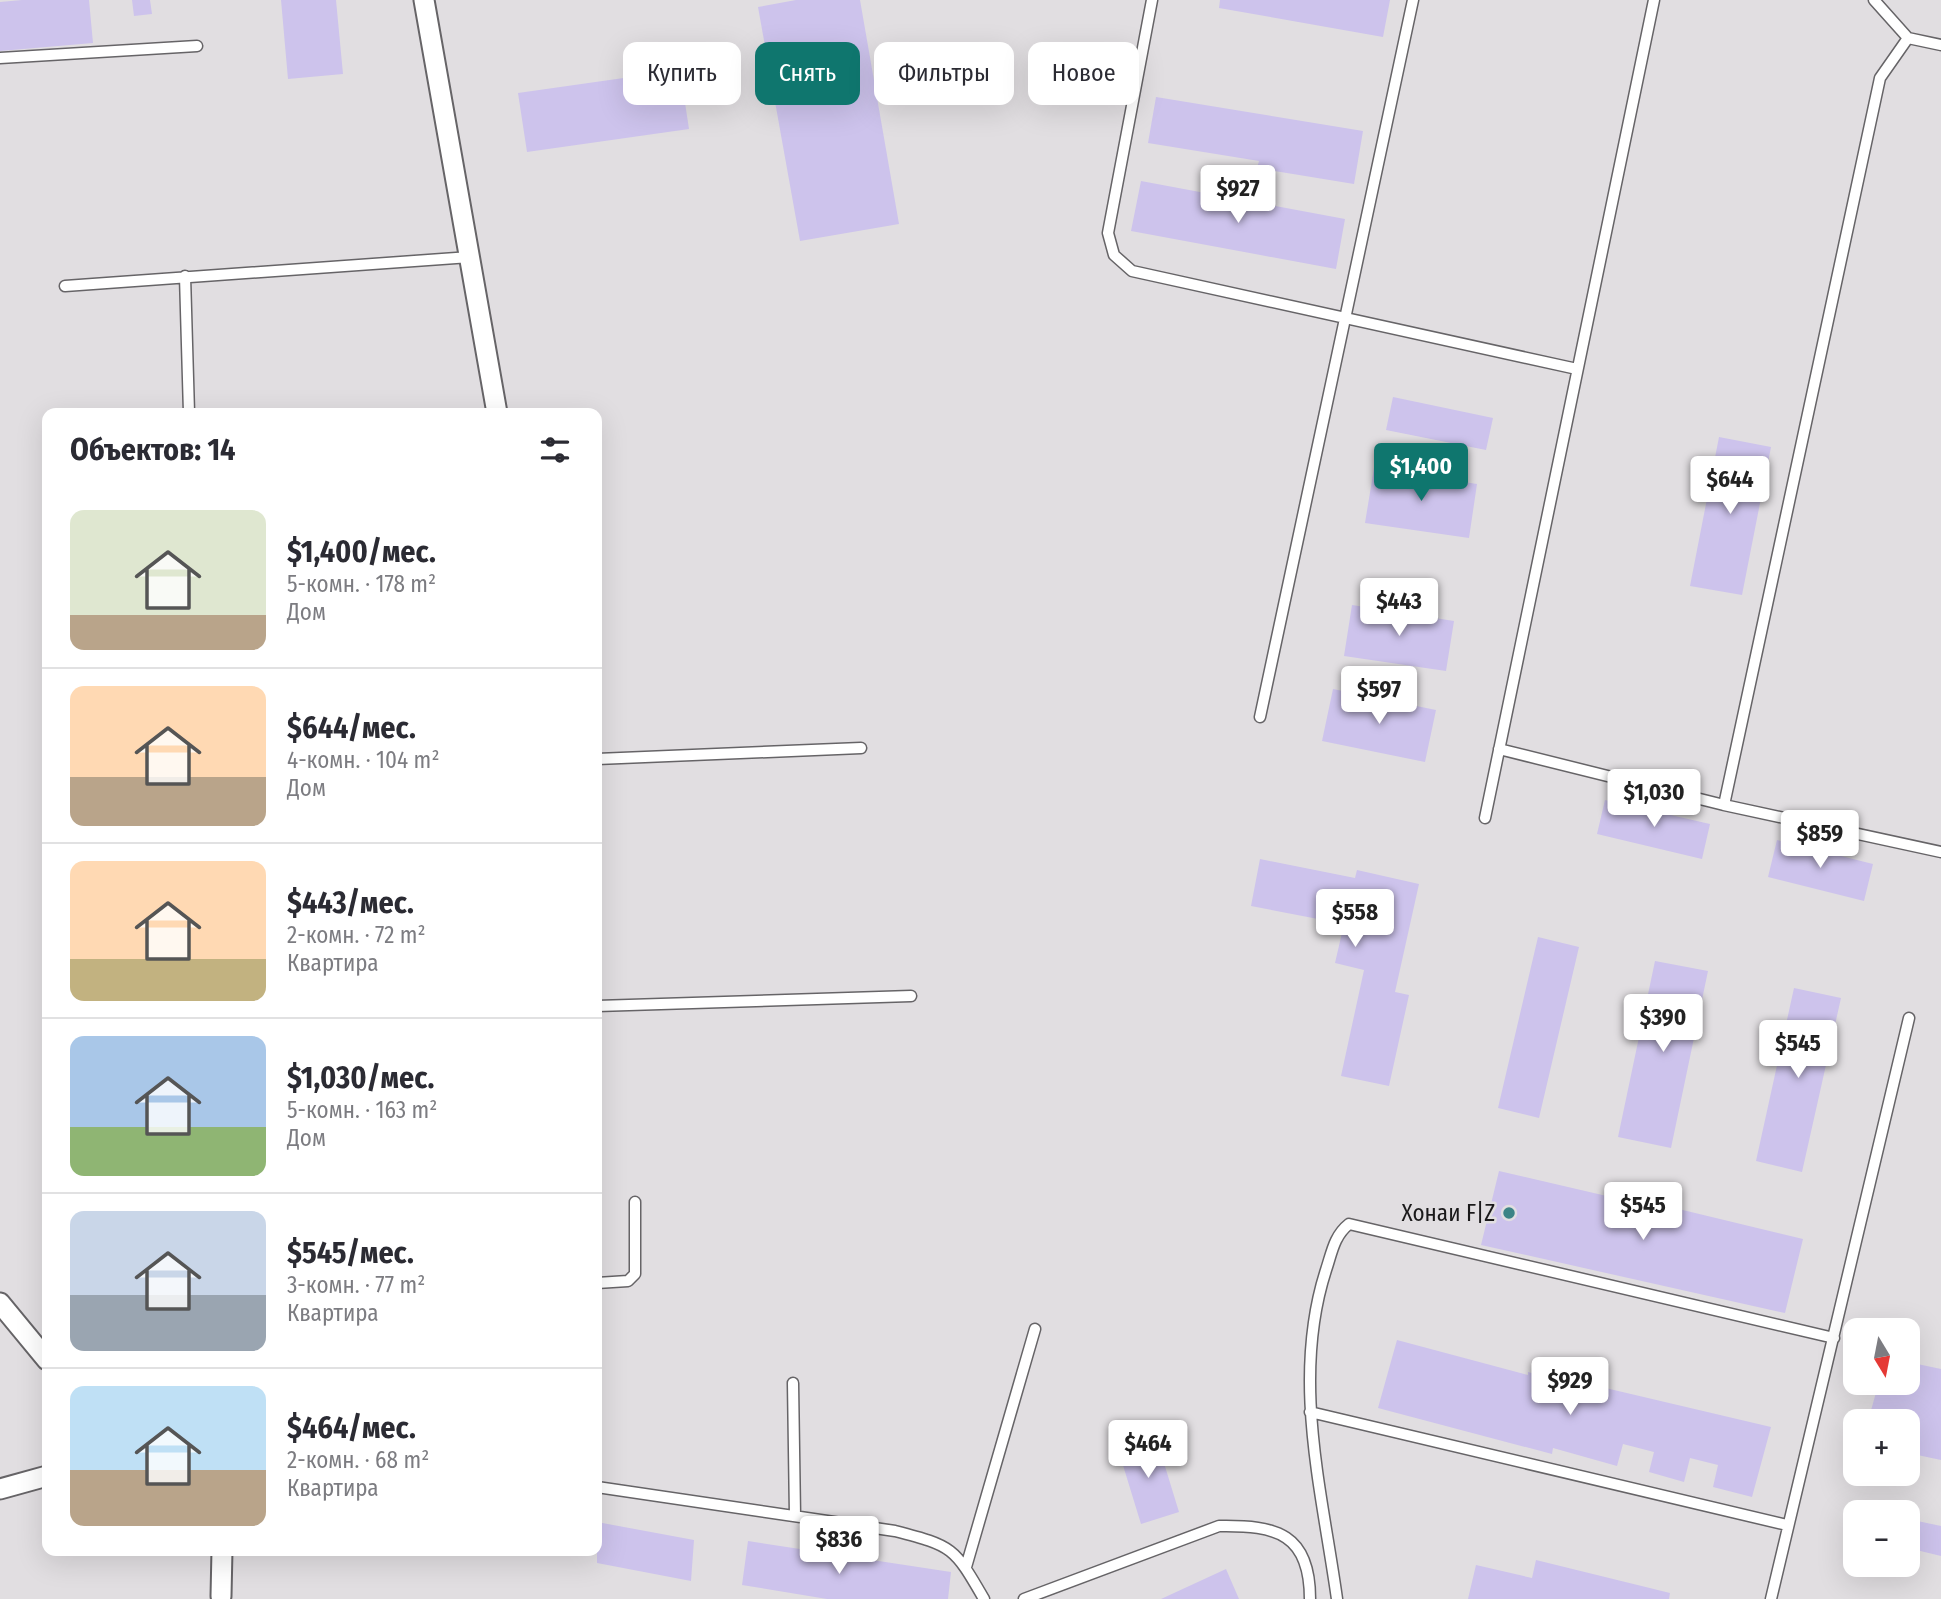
<!DOCTYPE html>
<html lang="ru">
<meta charset="utf-8">
<style>
body{margin:0;font-family:"Fira Sans Condensed",sans-serif;background:#f2f2f3;color:#2b2b33;height:100vh;display:flex;flex-direction:column;font-size:26px;white-space:nowrap}
*{box-sizing:border-box;margin:0}
p{font-size:23px;color:#7c7c81}
.icon{flex:none;width:38px;height:38px;fill:none;stroke:currentColor;stroke-width:2;stroke-linecap:round;stroke-linejoin:round}
.map{position:relative;flex:1;overflow:hidden}
.details{position:absolute;left:42px;top:408px;width:560px;height:1148px;display:flex;flex-direction:column;background:#fff;border-radius:14px;box-shadow:0 7px 28px #0002}
.details>*{flex:none}
.guide{position:absolute;left:623px;top:42px;width:665px;height:63px;display:flex;gap:14px}
.needle{width:46px;rotate:170deg}
.tools{position:absolute;left:1843px;top:1318px;display:grid;gap:14px}
.tools a{display:grid;place-items:center;width:77px;height:77px;border-radius:14px;background:#fff;box-shadow:0 7px 28px #0002;font-size:35px}
.price{position:absolute;translate:-50% -60px;padding:0 16px;border-radius:7px;background:#fff;color:#222;font-size:23px;line-height:46px;filter:drop-shadow(0 2px 4px #0008)}
.price::after{content:'';position:absolute;left:50%;top:42px;width:21px;height:16px;margin-left:-10px;background:inherit;clip-path:polygon(0 0,100% 0,50% 100%)}
.price.on{background:#0f766e;color:#fff}
ul{padding:0;list-style:none}
li{display:flex;align-items:center;gap:21px;height:175px;padding:0 28px}
li+li{border-top:2px solid #e1e1e2}
li span{display:grid;place-items:center;flex:none;width:196px;height:140px;border-radius:14px;color:#555}
li>.icon{margin-inline-start:auto}
span .icon{width:84px;height:84px;fill:#fffc;stroke-width:1}
li b{font-size:30px}
h2{display:flex;justify-content:space-between;align-items:center;height:84px;padding:0 28px;font-size:30px}
.chip{padding:0 24px;border-radius:14px;background:#fff;box-shadow:0 7px 28px #0002;font-size:24px;line-height:63px}
.chip.on{background:#0f766e;color:#fff}
.map>svg:first-child{display:block}
</style>
<div class="map">
<svg width="1941" height="1599" viewBox="0 0 1941 1599">
<rect width="100%" height="100%" fill="#e1dee1"/>
<!-- building -->
<path fill="#cdc3ec" d="M22,0H89L93,43L0,51V2Z
M132,0H150L152,14L134,16Z
M281,0H336L343,74L288,79Z
M796,0H860L899,224L800,241L758,7Z
M1220,0H1390L1383,37L1219,8Z
M680,70L689,129L527,152L518,93Z
M1156,97L1363,131L1354,184L1257,168L1259,161L1148,143Z
M1141,181L1345,219L1336,269L1131,231Z
M1393,397L1493,418L1486,450L1386,430Z
M1719,437L1771,447L1742,595L1690,586Z
M1374,468L1477,484L1469,538L1365,523Z
M1352,605L1454,621L1446,671L1344,656Z
M1333,689L1436,710L1425,762L1322,741Z
M1605,800L1710,824L1702,859L1597,834Z
M1777,840L1873,864L1864,901L1768,877Z
M1260,859L1355,878L1357,870L1419,884L1395,992L1409,995L1389,1086L1341,1076L1364,970L1335,963L1344,924L1251,906Z
M1538,937L1579,947L1539,1118L1498,1108Z
M1655,961L1708,971L1671,1148L1618,1137Z
M1794,988L1841,998L1802,1172L1756,1161Z
M1499,1171L1628,1201L1629,1197L1803,1239L1785,1313L1481,1245Z
M1397,1340L1528,1375V1372L1596,1390L1597,1386L1771,1427L1752,1497L1713,1487L1718,1465L1690,1458L1684,1482L1649,1472L1654,1452L1623,1444L1617,1466L1553,1448L1552,1454L1378,1408Z
M1908,1362L1941,1369V1460L1908,1453V1421H1868L1879,1382H1908Z
M1156,1437L1179,1512L1141,1524L1118,1449Z
M1908,1519L1941,1526V1556L1908,1548Z
M597,1522L694,1540L691,1581L597,1563Z
M748,1541L951,1572L948,1599H827L742,1585Z
M1536,1560L1670,1593L1669,1599H1468L1476,1565L1532,1578Z
M1226,1569L1239,1599H1161Z"/>
<g fill="none" stroke-linecap="round" stroke-linejoin="round">
<!-- service casing -->
<g stroke="#666467" stroke-width="13">
<path id="service" d="M1152,0L1108,233L1114,255L1132,271L1577,369
M1874,0L1908,38L1941,45
M0,58L197,46
M185,276L189,413
M65,286L470,257
M1260,717L1413,0
M1499,749L1724,805L1941,852
M597,759L861,748
M1724,805L1880,78L1908,38
M1485,818L1654,0
M597,1006L911,996
M597,1283L628,1281L635,1274V1202
M793,1383L795,1516
M1310,1412L1787,1525
M597,1487L895,1531C953,1546 954,1547 984,1599
M966,1567L1035,1329
M1024,1599L1219,1526C1277,1525 1310,1534 1310,1599
M1337,1599C1322,1491 1291,1378 1326,1270C1332,1252 1334,1236 1349,1224L1834,1338
M1771,1599L1909,1018"/>
</g>
<!-- minor casing -->
<g stroke="#666467" stroke-width="23">
<path id="minor" d="M424,0L497,413
M0,1303L47,1360
M0,1489L47,1476
M221,1596L222,1550"/>
</g>
<!-- service -->
<use href="#service" stroke="#fff" stroke-width="10"/>
<!-- minor -->
<use href="#minor" stroke="#fff" stroke-width="19"/>
</g>
<!-- markers -->
<circle fill="#3c8486" stroke="#e1dee1" stroke-width="2.5" cx="1509" cy="1213" r="7"/>
<g text-anchor="middle" dominant-baseline="central" stroke-width="5" stroke-linejoin="round" paint-order="stroke">
<!-- poi labels -->
<g font-size="23" fill="#1a191a" stroke="#e1dee1" text-anchor="end">
<text x="1495" y="1213">Хонаи F|Z</text>
</g>
</g>
</svg>
<div class="tools">
<a><svg class="needle" viewBox="-14 -14 28 28"><path d="M0-13l5 13h-10z" fill="#e53935"/><path d="M0 13l5-13h-10z" fill="#7c7c81"/></svg></a>
<a>+</a>
<a>−</a>
</div>
<b class="price" style="left:1238px;top:225px">$927</b>
<b class="price on" style="left:1421px;top:503px">$1,400</b>
<b class="price" style="left:1730px;top:516px">$644</b>
<b class="price" style="left:1399px;top:638px">$443</b>
<b class="price" style="left:1379px;top:726px">$597</b>
<b class="price" style="left:1654px;top:829px">$1,030</b>
<b class="price" style="left:1820px;top:870px">$859</b>
<b class="price" style="left:1355px;top:949px">$558</b>
<b class="price" style="left:1663px;top:1054px">$390</b>
<b class="price" style="left:1798px;top:1080px">$545</b>
<b class="price" style="left:1643px;top:1242px">$545</b>
<b class="price" style="left:1570px;top:1417px">$929</b>
<b class="price" style="left:1148px;top:1480px">$464</b>
<b class="price" style="left:839px;top:1576px">$836</b>
<div class="guide">
<a class="chip">Купить</a>
<a class="chip on">Снять</a>
<a class="chip">Фильтры</a>
<a class="chip">Новое</a>
</div>
<section class="details">
<h2>Объектов: 14<svg class="icon" aria-label="filters" viewBox="0 0 24 24"><path d="M4 7h16M4 17h16"/><circle cx="9" cy="7" r="2"/><circle cx="15" cy="17" r="2"/></svg></h2>
<ul>
<li><span style="background:linear-gradient(#dfe7d0 75%,#b9a48a 0)"><svg class="icon" aria-label="home" viewBox="0 0 24 24"><path d="M3 11l9-7 9 7M6 9v11h12V9"/></svg></span><div><b>$1,400/мес.</b><p>5-комн. · 178 m²</p><p>Дом</p></div></li>
<li><span style="background:linear-gradient(#ffd9b3 65%,#b9a48a 0)"><svg class="icon" aria-label="home" viewBox="0 0 24 24"><path d="M3 11l9-7 9 7M6 9v11h12V9"/></svg></span><div><b>$644/мес.</b><p>4-комн. · 104 m²</p><p>Дом</p></div></li>
<li><span style="background:linear-gradient(#ffd9b3 70%,#c2b280 0)"><svg class="icon" aria-label="home" viewBox="0 0 24 24"><path d="M3 11l9-7 9 7M6 9v11h12V9"/></svg></span><div><b>$443/мес.</b><p>2-комн. · 72 m²</p><p>Квартира</p></div></li>
<li><span style="background:linear-gradient(#a9c7e8 65%,#8fb573 0)"><svg class="icon" aria-label="home" viewBox="0 0 24 24"><path d="M3 11l9-7 9 7M6 9v11h12V9"/></svg></span><div><b>$1,030/мес.</b><p>5-комн. · 163 m²</p><p>Дом</p></div></li>
<li><span style="background:linear-gradient(#c9d6e8 60%,#9aa5b1 0)"><svg class="icon" aria-label="home" viewBox="0 0 24 24"><path d="M3 11l9-7 9 7M6 9v11h12V9"/></svg></span><div><b>$545/мес.</b><p>3-комн. · 77 m²</p><p>Квартира</p></div></li>
<li><span style="background:linear-gradient(#bfe0f5 60%,#b9a48a 0)"><svg class="icon" aria-label="home" viewBox="0 0 24 24"><path d="M3 11l9-7 9 7M6 9v11h12V9"/></svg></span><div><b>$464/мес.</b><p>2-комн. · 68 m²</p><p>Квартира</p></div></li>
</ul>
</section>
</div>
